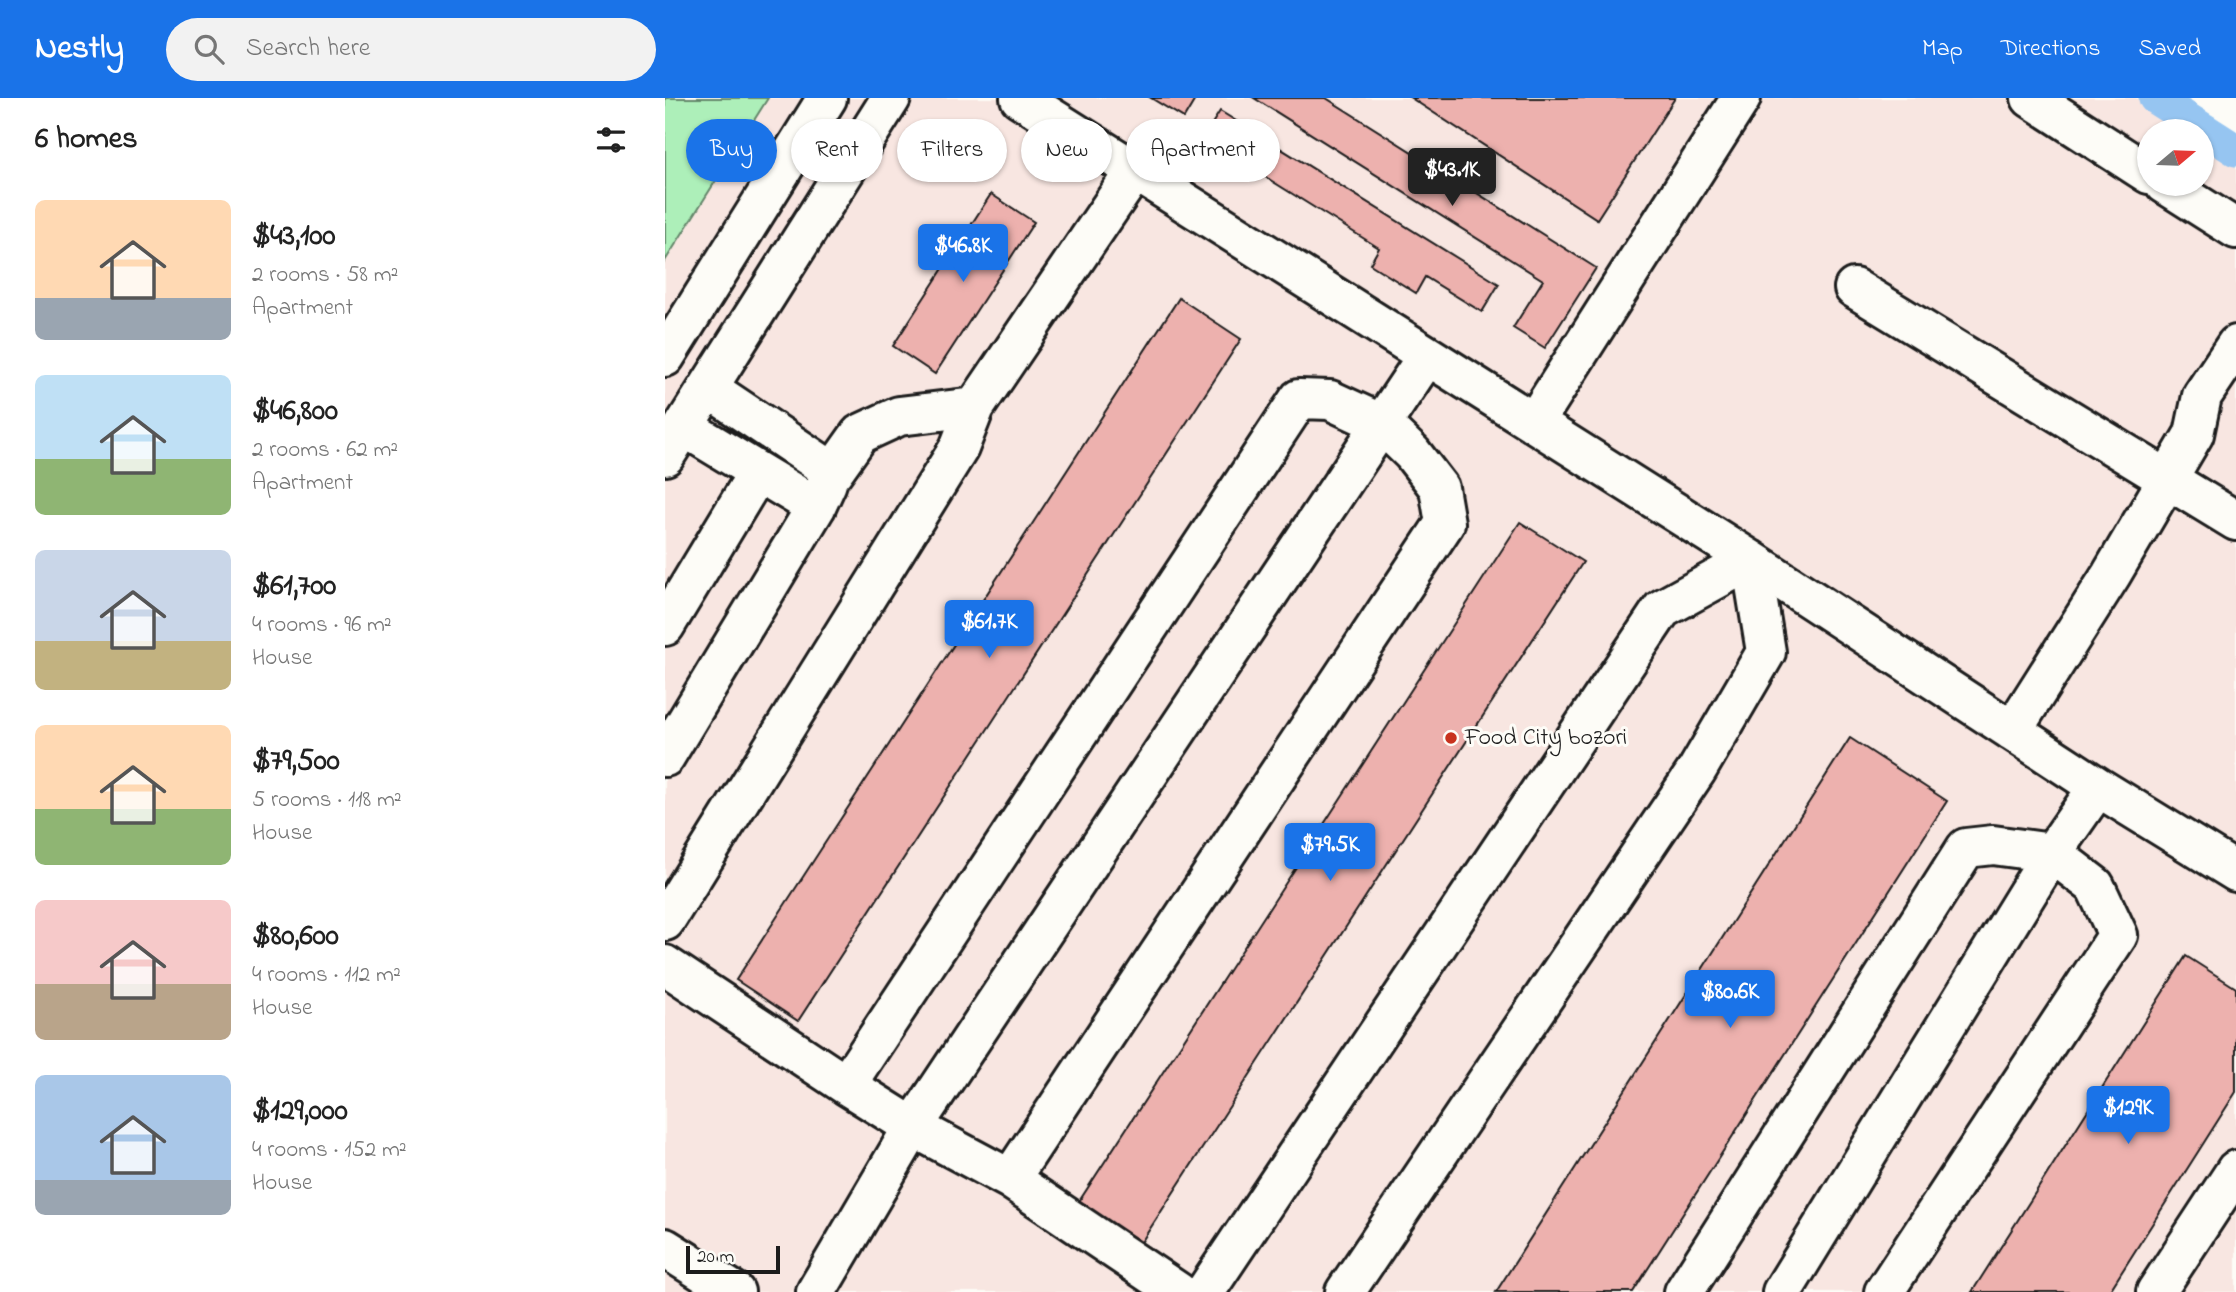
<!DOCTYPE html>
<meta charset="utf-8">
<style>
body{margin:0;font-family:"Indie Flower",sans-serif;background:#f2f2f2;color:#222;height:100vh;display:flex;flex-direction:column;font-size:26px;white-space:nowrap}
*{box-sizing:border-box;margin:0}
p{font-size:23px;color:#767676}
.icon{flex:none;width:38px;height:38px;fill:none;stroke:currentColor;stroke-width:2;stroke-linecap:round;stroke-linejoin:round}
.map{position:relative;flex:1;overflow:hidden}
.drawer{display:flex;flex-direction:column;background:#fff;width:665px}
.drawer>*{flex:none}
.top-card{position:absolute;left:21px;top:21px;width:665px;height:63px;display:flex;gap:14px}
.needle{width:46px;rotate:71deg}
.tools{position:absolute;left:1472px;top:21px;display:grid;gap:14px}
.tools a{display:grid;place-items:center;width:77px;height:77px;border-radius:50%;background:#fff;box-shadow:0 2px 5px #0004;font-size:35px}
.scale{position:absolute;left:21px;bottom:18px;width:94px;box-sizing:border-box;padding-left:7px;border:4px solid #1c1c1c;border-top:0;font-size:19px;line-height:24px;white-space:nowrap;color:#1c1c1c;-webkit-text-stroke:5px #fdfcf7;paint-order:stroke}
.price{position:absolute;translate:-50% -60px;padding:0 16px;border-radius:7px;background:#1a73e8;color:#fff;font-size:23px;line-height:46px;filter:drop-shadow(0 2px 4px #0008)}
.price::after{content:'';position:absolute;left:50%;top:42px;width:21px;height:16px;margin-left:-10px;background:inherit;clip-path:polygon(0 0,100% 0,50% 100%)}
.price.active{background:#222;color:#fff}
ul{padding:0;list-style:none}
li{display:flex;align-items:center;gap:21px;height:175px;padding:0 35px}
li span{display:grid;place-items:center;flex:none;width:196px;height:140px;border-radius:10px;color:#555}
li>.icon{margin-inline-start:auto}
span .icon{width:84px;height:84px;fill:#fffc;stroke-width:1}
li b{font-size:30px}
h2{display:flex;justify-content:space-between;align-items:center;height:84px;padding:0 35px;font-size:30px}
.pill{padding:0 24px;border-radius:32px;background:#fff;box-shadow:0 2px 5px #0004;font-size:24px;line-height:63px}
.pill.active{background:#1a73e8;color:#fff}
header{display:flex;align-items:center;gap:42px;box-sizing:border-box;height:98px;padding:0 35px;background:#1a73e8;color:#fff}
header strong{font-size:33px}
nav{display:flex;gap:38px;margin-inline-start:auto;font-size:24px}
.search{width:490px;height:63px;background:#f2f2f2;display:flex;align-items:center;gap:18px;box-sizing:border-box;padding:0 24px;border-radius:38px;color:#767676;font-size:26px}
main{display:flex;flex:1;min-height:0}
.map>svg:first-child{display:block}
</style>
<header>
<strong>Nestly</strong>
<div class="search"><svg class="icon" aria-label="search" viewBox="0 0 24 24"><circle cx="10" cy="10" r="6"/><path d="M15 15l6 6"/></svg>Search here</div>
<nav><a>Map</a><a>Directions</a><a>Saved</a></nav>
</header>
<main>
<section class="drawer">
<h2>6 homes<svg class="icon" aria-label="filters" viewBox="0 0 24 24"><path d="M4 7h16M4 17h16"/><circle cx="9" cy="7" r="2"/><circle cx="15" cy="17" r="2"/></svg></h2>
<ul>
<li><span style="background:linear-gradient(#ffd9b3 70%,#9aa5b1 0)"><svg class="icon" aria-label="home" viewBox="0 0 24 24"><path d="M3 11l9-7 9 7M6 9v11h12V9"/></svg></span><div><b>$43,100</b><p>2 rooms · 58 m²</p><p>Apartment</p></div></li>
<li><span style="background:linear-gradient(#bfe0f5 60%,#8fb573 0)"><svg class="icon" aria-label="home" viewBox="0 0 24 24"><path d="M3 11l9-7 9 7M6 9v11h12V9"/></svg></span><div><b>$46,800</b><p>2 rooms · 62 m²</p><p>Apartment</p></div></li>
<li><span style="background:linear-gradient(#c9d6e8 65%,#c2b280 0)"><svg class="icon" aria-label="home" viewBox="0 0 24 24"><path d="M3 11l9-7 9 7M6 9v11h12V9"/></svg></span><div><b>$61,700</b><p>4 rooms · 96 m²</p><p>House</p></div></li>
<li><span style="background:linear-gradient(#ffd9b3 60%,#8fb573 0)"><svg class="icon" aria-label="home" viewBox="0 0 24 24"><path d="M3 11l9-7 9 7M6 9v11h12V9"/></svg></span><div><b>$79,500</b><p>5 rooms · 118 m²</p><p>House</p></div></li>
<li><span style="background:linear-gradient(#f6c9c9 60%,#b9a48a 0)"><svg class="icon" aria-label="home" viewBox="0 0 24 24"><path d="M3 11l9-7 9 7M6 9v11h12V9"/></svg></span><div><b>$80,600</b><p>4 rooms · 112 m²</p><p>House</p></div></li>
<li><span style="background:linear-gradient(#a9c7e8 75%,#9aa5b1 0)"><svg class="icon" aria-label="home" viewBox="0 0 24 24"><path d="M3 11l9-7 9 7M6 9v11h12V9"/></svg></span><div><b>$129,000</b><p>4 rooms · 152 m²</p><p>House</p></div></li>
</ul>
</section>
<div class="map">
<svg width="1571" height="1194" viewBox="0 0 1571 1194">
<rect width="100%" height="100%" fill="#fdfcf7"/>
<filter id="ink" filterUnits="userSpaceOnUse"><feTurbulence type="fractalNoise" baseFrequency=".0143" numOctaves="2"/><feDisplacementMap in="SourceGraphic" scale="14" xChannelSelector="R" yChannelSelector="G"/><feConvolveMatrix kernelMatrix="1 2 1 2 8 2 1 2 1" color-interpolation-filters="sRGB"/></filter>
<g filter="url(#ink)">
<!-- built -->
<path fill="#f8e6e1" d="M0,0H1471L1523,33H1484V86H1536L1537,42L1571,64V1194H0Z"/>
<!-- green -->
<path fill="#adefb9" stroke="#64866a" stroke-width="2" d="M0,0H103L0,163Z"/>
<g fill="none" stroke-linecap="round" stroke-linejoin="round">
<!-- canal -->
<path stroke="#96c5f1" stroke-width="33" d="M1490,0L1571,52"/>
</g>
<!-- building -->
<path fill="#edb1ae" stroke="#1c1c1c" stroke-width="2" d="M486,0H531L519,20Z
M589,0H661L931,170L880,250L848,230L878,182Z
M746,0H1010L932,121Z
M555,13L834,186L817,214L760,179L751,195L705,166L714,150L538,40Z
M326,96L369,124L270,276L228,248Z
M514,200L576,241L133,923L71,882Z
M855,424L918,464L475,1146L413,1105Z
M1185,640L1282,703L968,1194H831Z
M1521,858L1571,890V994L1444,1194H1307Z"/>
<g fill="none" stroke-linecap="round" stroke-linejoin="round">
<!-- minor casing -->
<g stroke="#1c1c1c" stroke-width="44">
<path id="minor" d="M355,0L1086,462L1433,689L1571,774
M1366,0L1484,76
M1500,86L1571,131
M1189,190L1571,423
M0,259L162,0
M43,290L168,374L195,336L234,318L310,309L470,73
M869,325L1076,0
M19,329L151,409L162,385
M0,358L226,0
M0,528L93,374
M1347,633L1446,477L1529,336L1537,298L1571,247
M0,659L151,409
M0,823L294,350L310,309
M0,867L181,987L248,1029L345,1081L513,1194
M181,987L634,301L665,302L717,326L747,355L774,390L780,425L345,1081
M0,1150L70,1194
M151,1194L248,1029L762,258
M540,1194L997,511L1086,462L1101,554L1032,672L680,1194
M1019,1194L1301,750L1328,747L1387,755L1430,788L1453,837L1219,1194
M1117,1194L1387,755L1433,689
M1491,1194L1571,1072"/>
</g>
<!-- minor -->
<use href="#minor" stroke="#fdfcf7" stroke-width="38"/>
</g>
</g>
<!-- markers -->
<circle fill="#c8321e" stroke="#fdfcf7" stroke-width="2.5" cx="786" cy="640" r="7"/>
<g text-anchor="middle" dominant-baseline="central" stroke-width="6" stroke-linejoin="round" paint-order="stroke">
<!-- poi labels -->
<g font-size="24" fill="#1c1c1c" stroke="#fdfcf7" text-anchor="start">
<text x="800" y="640">Food City bozori</text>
</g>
</g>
</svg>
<div class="tools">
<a><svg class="needle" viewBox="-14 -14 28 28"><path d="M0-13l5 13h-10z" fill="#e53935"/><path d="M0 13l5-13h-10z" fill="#767676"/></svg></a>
</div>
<div class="scale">20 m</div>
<b class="price active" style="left:787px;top:110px">$43.1K</b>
<b class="price" style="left:298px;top:186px">$46.8K</b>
<b class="price" style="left:324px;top:562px">$61.7K</b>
<b class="price" style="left:665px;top:785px">$79.5K</b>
<b class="price" style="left:1065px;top:932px">$80.6K</b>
<b class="price" style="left:1463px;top:1048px">$129K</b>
<div class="top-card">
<a class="pill active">Buy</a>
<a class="pill">Rent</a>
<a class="pill">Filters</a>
<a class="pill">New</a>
<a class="pill">Apartment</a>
</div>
</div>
</main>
